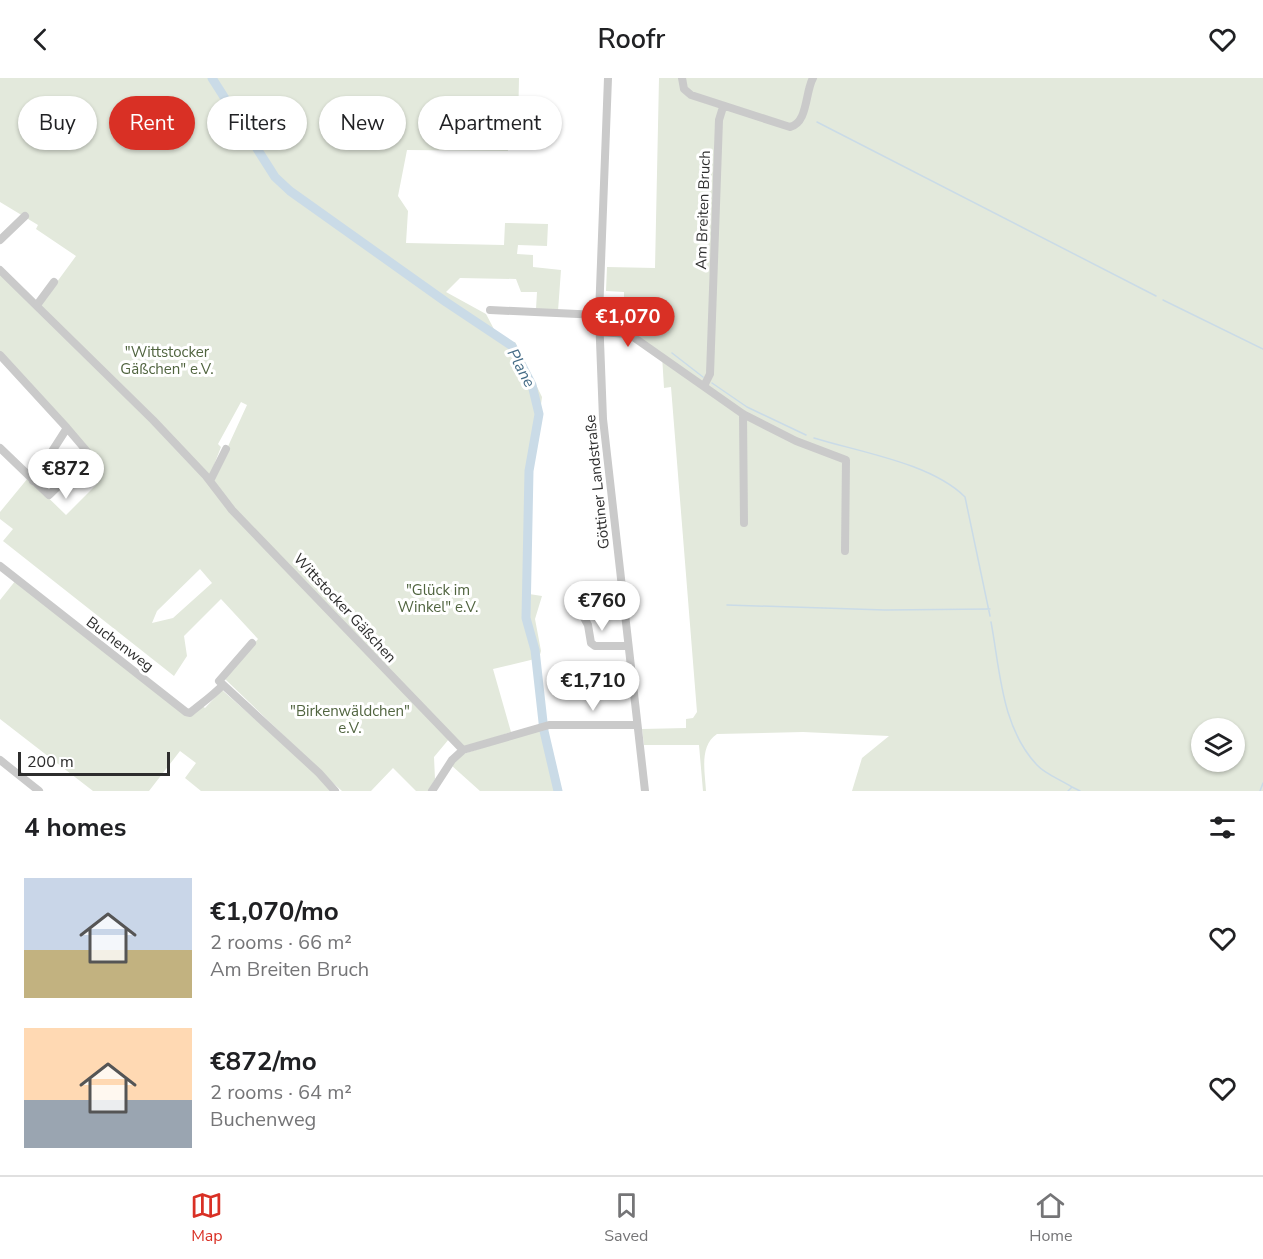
<!DOCTYPE html>
<meta charset="utf-8">
<style>
body{margin:0;font-family:"Nunito Sans",sans-serif;background:#f6f6f6;color:#202124;height:100vh;display:flex;flex-direction:column;font-size:22px;white-space:nowrap}
*{box-sizing:border-box;margin:0}
p{font-size:20px;color:#757577}
.icon{flex:none;width:33px;height:33px;fill:none;stroke:currentColor;stroke-width:2;stroke-linecap:round;stroke-linejoin:round}
.map{position:relative;height:713px;overflow:hidden}
.drawer{display:flex;flex-direction:column;background:#fff;flex:1}
.drawer>*{flex:none}
.banner{position:absolute;left:18px;top:18px;width:600px;height:54px;display:flex;gap:12px}
.fabs{position:absolute;left:1191px;top:640px;display:grid;gap:12px}
.fabs a{display:grid;place-items:center;width:54px;height:54px;border-radius:50%;background:#fff;box-shadow:0 2px 4px #0004;font-size:30px}
.scale{position:absolute;left:18px;bottom:15px;width:152px;box-sizing:border-box;padding-left:6px;border:3px solid #2d2d2d;border-top:0;font-size:16px;line-height:21px;white-space:nowrap;color:#2d2d2d;-webkit-text-stroke:4px #fff;paint-order:stroke}
.price{position:absolute;translate:-50% -51px;padding:0 14px;border-radius:21px;background:#fff;color:#222;font-size:20px;line-height:39px;filter:drop-shadow(0 2px 3px #0008)}
.price::after{content:'';position:absolute;left:50%;top:36px;width:18px;height:14px;margin-left:-9px;background:inherit;clip-path:polygon(0 0,100% 0,50% 100%)}
.price.on{background:#d93025;color:#fff}
ul{padding:0;list-style:none}
li{display:flex;align-items:center;gap:18px;height:150px;padding:0 24px}
li span{display:grid;place-items:center;flex:none;width:168px;height:120px;border-radius:0px;color:#555}
li>.icon{margin-inline-start:auto}
span .icon{width:72px;height:72px;fill:#fffc;stroke-width:1}
li b{font-size:26px}
h2{display:flex;justify-content:space-between;align-items:center;height:72px;padding:0 24px;font-size:26px}
.chip{padding:0 21px;border-radius:27px;background:#fff;box-shadow:0 2px 4px #0004;font-size:21px;line-height:54px}
.chip.on{background:#d93025;color:#fff}
header{display:flex;justify-content:space-between;align-items:center;height:78px;padding:0 24px;background:#fff;font-size:27px;font-weight:600}
.tab-bar{display:flex;justify-content:space-around;align-items:center;height:84px;border-top:2px solid #e0e0e0;background:#fff;font-size:16px;color:#757577}
.tab-bar a{display:grid;justify-items:center;gap:3px}
.tab-bar .on{color:#d93025}
.map>svg:first-child{display:block}
</style>
<header><svg class="icon" aria-label="back" viewBox="0 0 24 24"><path d="M15 5l-7 7 7 7"/></svg>Roofr<svg class="icon" aria-label="heart" viewBox="0 0 24 24"><path d="M12 20l-8-8c-3-5 5-10 8-4 3-6 11-1 8 4z"/></svg></header>
<div class="map">
<svg width="1263" height="713" viewBox="0 0 1263 713">
<rect width="100%" height="100%" fill="#fff"/>
<!-- green -->
<path fill="#e3e9dc" fill-rule="evenodd" d="M0,0H211L275,99L284,108L276,99L212,0H519L518,49H509L508,73L407,72L398,118L408,133L406,165L504,167L505,145L548,146L547,168L518,167L517,176L533,177V189L561,192L558,233L536,231L537,214H521L516,201L460,200L446,214L486,236L496,255L510,266L515,264L542,319L532,397L529,516L542,518L535,541L541,573L539,580L493,591L511,654L464,670L234,431L213,401L247,327L241,324L218,366L221,369L210,397L40,227L76,178L36,151L38,147L0,124Z
M659,0H1263V713H852L862,680L889,658L803,654L717,656C699,668 705,694 706,713H703L699,667H644L642,651L686,650V641L693,640L697,634L671,309L664,310L662,277L638,259L649,253L644,233L624,221V214L606,213L607,189L655,190ZM1202,651H1234V684H1202Z
M0,195L154,347L449,661L434,679L435,701L428,713H416L393,690L371,713H342L333,705L225,601L258,561L221,521L184,558L187,578L174,598L3,463L13,451L0,441V434L28,400L66,437L98,405L81,388L92,375L0,277ZM200,491L212,505L173,540L152,545L157,533Z
M16,502L189,639L201,627L205,630L222,612L314,693L332,713H201L185,700L196,685L180,673L149,713H93L0,641V522Z
M545,650L559,713H480L451,687L463,676Z"/>
<g fill="none" stroke-linecap="round" stroke-linejoin="round">
<!-- stream -->
<path stroke="#cadbe7" stroke-width="1.5" d="M817,44L1156,218
M1163,222L1263,271
M672,275L703,299
M712,305L747,329L806,357
M814,360C859,374 931,385 965,419L990,538
M727,527L885,532L990,531
M991,544C1000,591 1001,649 1037,687C1045,696 1061,702 1072,709
M1068,713L1072,709L1080,713
M1260,713L1263,705"/>
<!-- river -->
<path stroke="#cadbe7" stroke-width="9" d="M212,0L275,99L290,113L446,224L512,268L532,307L539,336L529,393L526,540L535,572L544,653L558,713"/>
<!-- minor -->
<path stroke="#cacaca" stroke-width="8" d="M608,0L599,237L603,341L645,713
M682,0L684,11L691,17L790,49C808,45 805,14 813,0
M0,162L25,138
M0,192L153,342L206,398L232,432L463,672
M37,227L54,204
M490,232L599,237
M599,254L629,256L743,336L796,363L846,382L845,473
M0,277L67,350L33,403
M704,308L710,296L719,42L723,29
M743,336L744,445
M67,350L90,377
M0,370L49,417L78,389
M210,403L226,371
M0,488L186,634L190,635C202,625 212,618 223,607
M581,534L588,547L591,565L595,568H628
M252,565L219,603L319,695L335,713
M0,682L39,713
M432,713L452,682L463,672L549,647H637"/>
</g>
<g text-anchor="middle" dominant-baseline="central" stroke-width="6" stroke-linejoin="round" paint-order="stroke">
<!-- street labels -->
<g font-size="15" fill="#2d2d2d" stroke="#fff">
<text transform="translate(703 132) rotate(-88)">Am Breiten Bruch</text>
<text transform="translate(597 404) rotate(-96)">Göttiner Landstraße</text>
<text transform="translate(345 530) rotate(47)">Wittstocker Gäßchen</text>
<text transform="translate(120 566) rotate(37)">Buchenweg</text>
</g>
<!-- park labels -->
<g font-size="15" fill="#50643f" stroke="#fff">
<text x="167" y="274">"Wittstocker<tspan x="167" dy="17">Gäßchen" e.V.</tspan></text>
<text x="438" y="512">"Glück im<tspan x="438" dy="17">Winkel" e.V.</tspan></text>
<text x="350" y="633">"Birkenwäldchen"<tspan x="350" dy="17">e.V.</tspan></text>
</g>
<!-- water labels -->
<g font-size="16" font-style="italic" fill="#446b86" stroke="#fff">
<text transform="translate(521 290) rotate(62)">Plane</text>
</g>
</g>
</svg>
<div class="fabs">
<a><svg class="icon" aria-label="layers" viewBox="0 0 24 24"><path d="M12 4l9 5-9 5-9-5zM3 14l9 5 9-5"/></svg></a>
</div>
<div class="scale">200 m</div>
<b class="price on" style="left:628px;top:270px">€1,070</b>
<b class="price" style="left:66px;top:422px">€872</b>
<b class="price" style="left:602px;top:554px">€760</b>
<b class="price" style="left:593px;top:634px">€1,710</b>
<div class="banner">
<a class="chip">Buy</a>
<a class="chip on">Rent</a>
<a class="chip">Filters</a>
<a class="chip">New</a>
<a class="chip">Apartment</a>
</div>
</div>
<section class="drawer">
<h2>4 homes<svg class="icon" aria-label="filters" viewBox="0 0 24 24"><path d="M4 7h16M4 17h16"/><circle cx="9" cy="7" r="2"/><circle cx="15" cy="17" r="2"/></svg></h2>
<ul>
<li><span style="background:linear-gradient(#c9d6e8 60%,#c2b280 0)"><svg class="icon" aria-label="home" viewBox="0 0 24 24"><path d="M3 11l9-7 9 7M6 9v11h12V9"/></svg></span><div><b>€1,070/mo</b><p>2 rooms · 66 m²</p><p>Am Breiten Bruch</p></div><svg class="icon" aria-label="heart" viewBox="0 0 24 24"><path d="M12 20l-8-8c-3-5 5-10 8-4 3-6 11-1 8 4z"/></svg></li>
<li><span style="background:linear-gradient(#ffd9b3 60%,#9aa5b1 0)"><svg class="icon" aria-label="home" viewBox="0 0 24 24"><path d="M3 11l9-7 9 7M6 9v11h12V9"/></svg></span><div><b>€872/mo</b><p>2 rooms · 64 m²</p><p>Buchenweg</p></div><svg class="icon" aria-label="heart" viewBox="0 0 24 24"><path d="M12 20l-8-8c-3-5 5-10 8-4 3-6 11-1 8 4z"/></svg></li>
</ul>
</section>
<nav class="tab-bar">
<a class="on"><svg class="icon" aria-label="map" viewBox="0 0 24 24"><path d="M3 6l6-2 6 2 6-2v14l-6 2-6-2-6 2zM9 4v14M15 6v14"/></svg>Map</a>
<a><svg class="icon" aria-label="saved" viewBox="0 0 24 24"><path d="M7 4h10v16l-5-4-5 4z"/></svg>Saved</a>
<a><svg class="icon" aria-label="home" viewBox="0 0 24 24"><path d="M3 11l9-7 9 7M6 9v11h12V9"/></svg>Home</a>
</nav>
